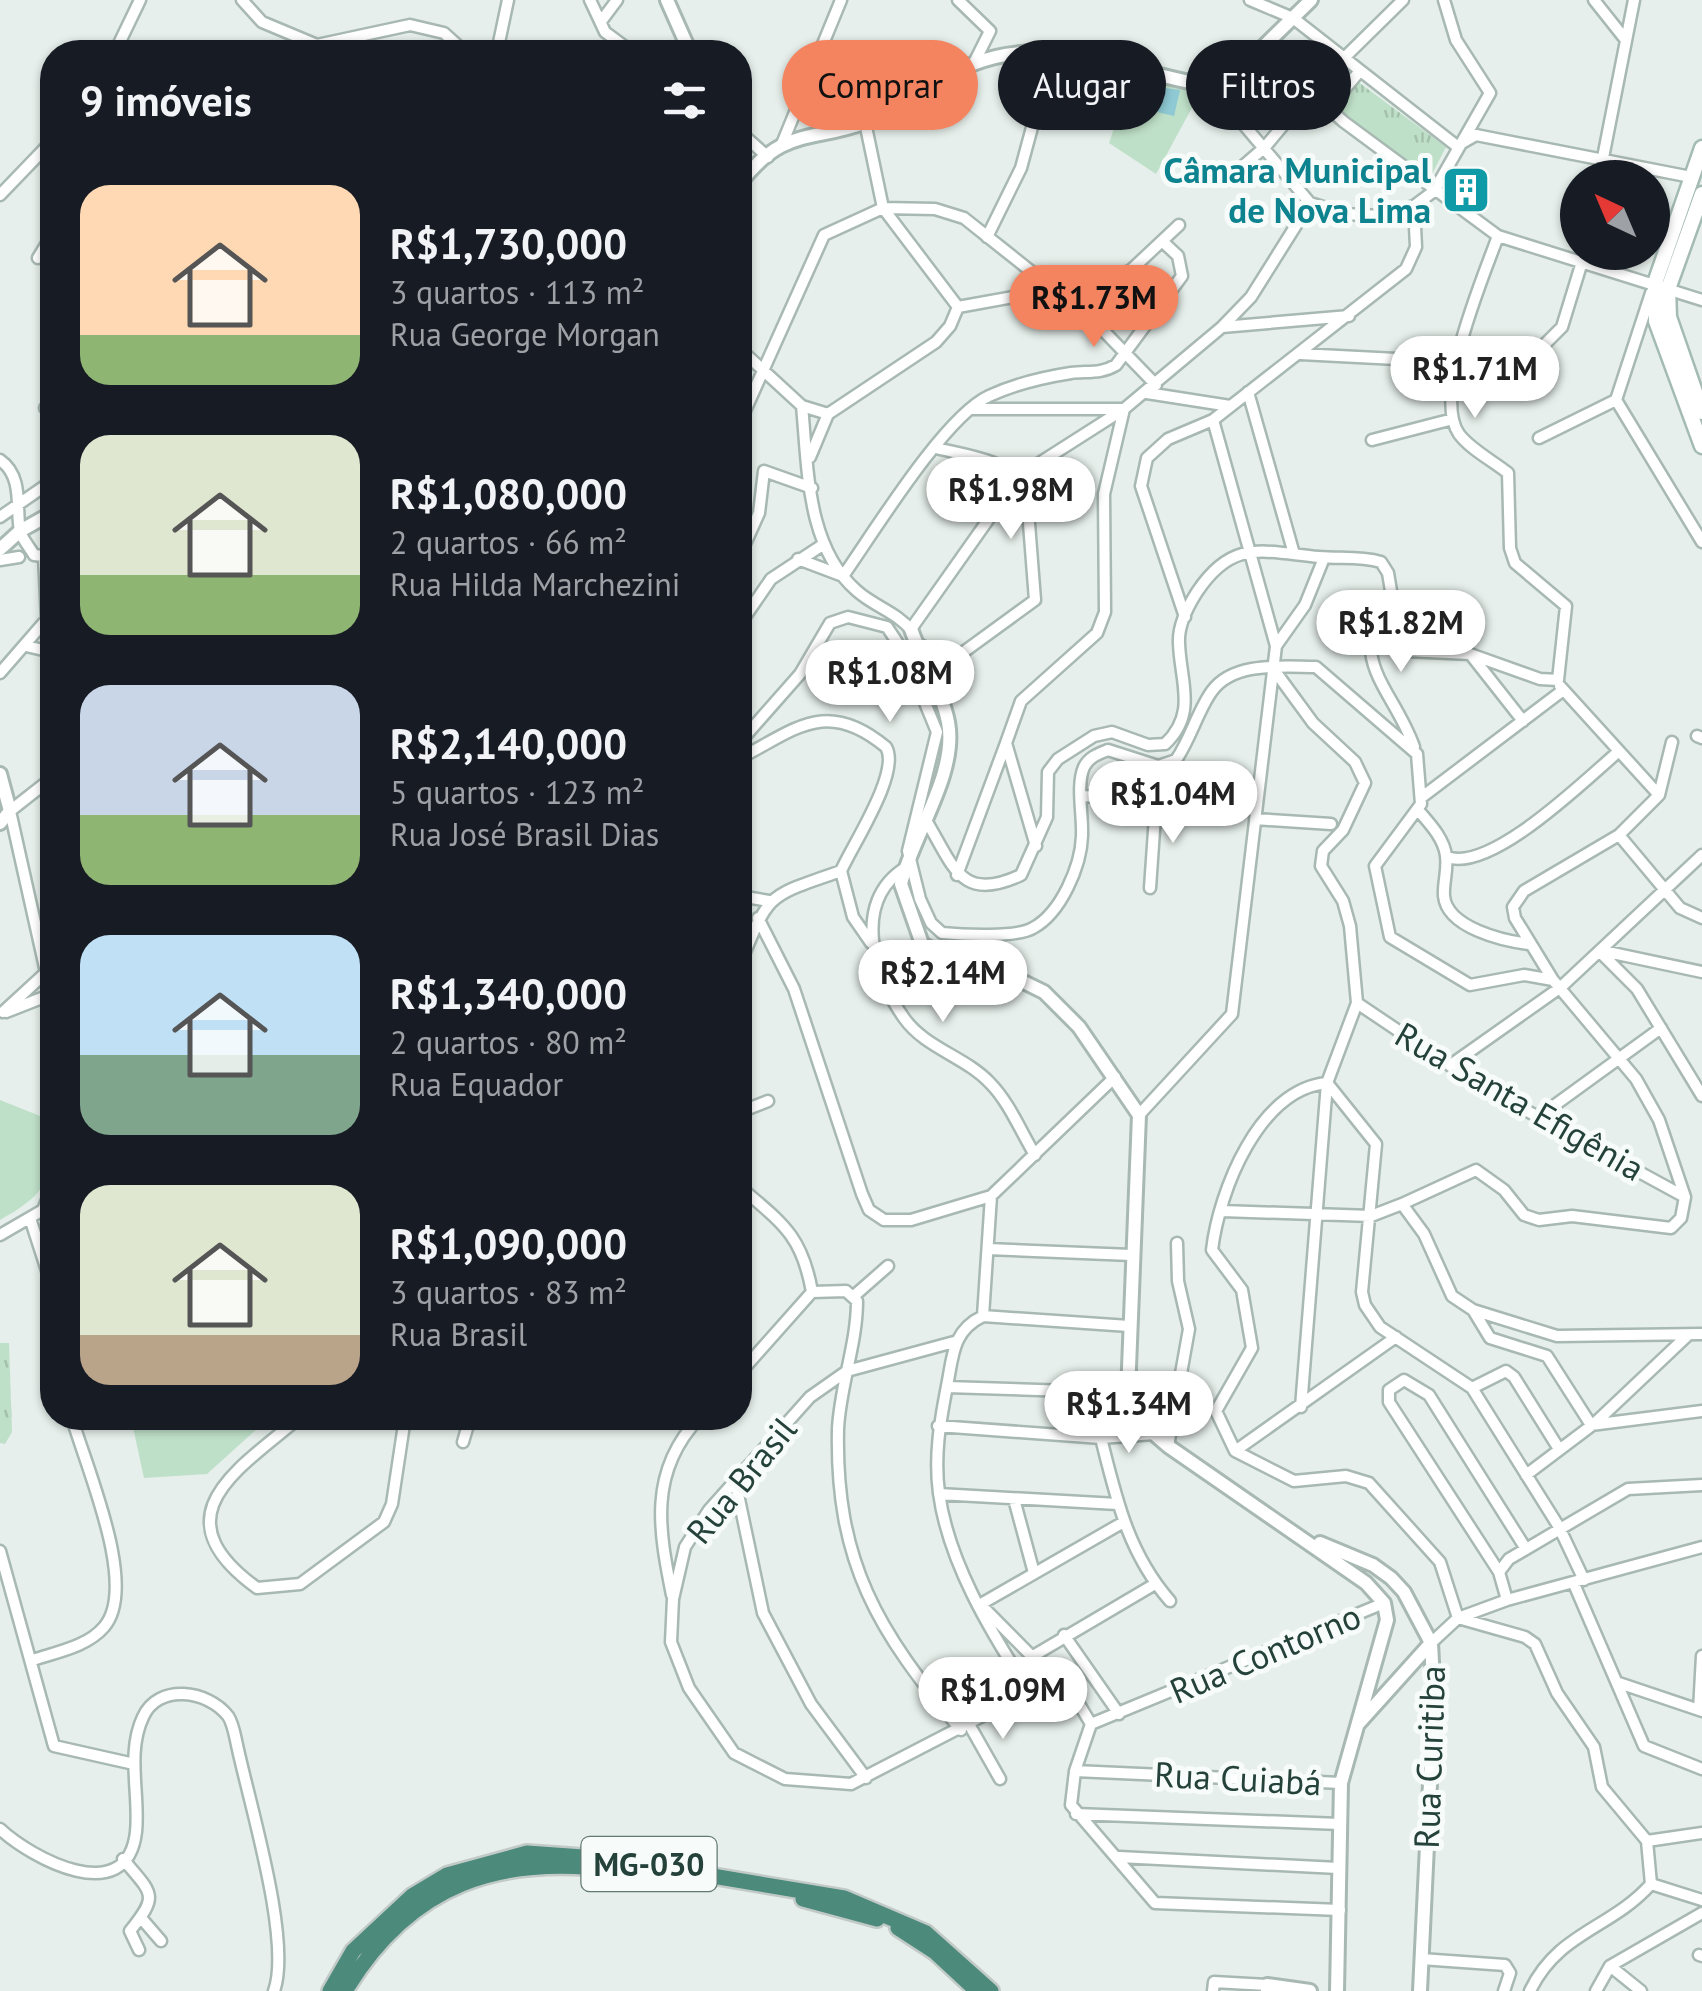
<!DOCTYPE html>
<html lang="pt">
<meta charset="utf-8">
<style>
body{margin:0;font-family:"PT Sans",sans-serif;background:#242831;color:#f1f3f6;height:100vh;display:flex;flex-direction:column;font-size:38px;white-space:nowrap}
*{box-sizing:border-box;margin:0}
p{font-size:32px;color:#9ea1a6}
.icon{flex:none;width:55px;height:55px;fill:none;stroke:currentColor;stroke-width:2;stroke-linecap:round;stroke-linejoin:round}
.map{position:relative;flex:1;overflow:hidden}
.details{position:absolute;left:40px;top:40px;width:712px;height:1390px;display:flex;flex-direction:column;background:#171b24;border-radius:40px;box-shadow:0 2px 8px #0004}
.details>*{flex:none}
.hud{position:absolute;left:782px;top:40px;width:768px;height:90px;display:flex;gap:20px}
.needle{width:65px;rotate:316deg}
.buttons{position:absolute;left:1560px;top:160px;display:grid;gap:20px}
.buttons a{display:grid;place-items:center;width:110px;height:110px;border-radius:50%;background:#171b24;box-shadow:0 2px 8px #0004;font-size:50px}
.price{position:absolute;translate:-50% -85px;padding:0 22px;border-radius:35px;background:#fff;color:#222;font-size:32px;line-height:65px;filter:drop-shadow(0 2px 5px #0008)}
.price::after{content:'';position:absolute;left:50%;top:60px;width:30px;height:22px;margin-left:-15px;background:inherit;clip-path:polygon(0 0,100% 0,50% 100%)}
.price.selected{background:#f4845f;color:#111}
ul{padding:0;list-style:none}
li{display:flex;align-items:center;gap:30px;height:250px;padding:0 40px}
li span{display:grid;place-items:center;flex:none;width:280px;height:200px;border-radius:30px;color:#555}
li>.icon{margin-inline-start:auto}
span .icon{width:120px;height:120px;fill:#fffc;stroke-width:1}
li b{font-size:42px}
h2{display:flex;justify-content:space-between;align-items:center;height:120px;padding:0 40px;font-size:42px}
.tag{padding:0 35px;border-radius:45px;background:#171b24;box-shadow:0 2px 8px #0004;font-size:35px;line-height:90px}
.tag.selected{background:#f4845f;color:#111}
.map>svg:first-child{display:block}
</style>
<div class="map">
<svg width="1702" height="1991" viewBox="0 0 1702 1991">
<defs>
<pattern id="park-tufts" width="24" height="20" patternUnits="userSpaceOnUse" patternTransform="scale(2.5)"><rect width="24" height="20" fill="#bfe0c8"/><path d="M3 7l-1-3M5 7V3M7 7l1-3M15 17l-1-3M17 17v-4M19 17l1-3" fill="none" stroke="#a4c1ad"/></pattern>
<pattern id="water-ripples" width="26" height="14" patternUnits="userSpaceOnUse" patternTransform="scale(2.5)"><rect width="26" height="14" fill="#8ec9d4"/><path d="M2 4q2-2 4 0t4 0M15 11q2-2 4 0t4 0" fill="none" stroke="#74a5ad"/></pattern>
</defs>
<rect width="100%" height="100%" fill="#e6efeb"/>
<!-- park -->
<path fill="url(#park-tufts)" d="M1357,81L1446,147L1430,178L1336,107Z
M0,1343H9L12,1432L5,1444L0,1443Z"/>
<!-- pitch -->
<path fill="#bfe0c8" d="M1137,77L1201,91L1156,174L1109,143L1124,98Z
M0,1100L40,1116V1127L52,1134C52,1183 43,1196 0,1220Z
M131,1418H269L207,1474L144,1478Z"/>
<!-- water -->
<path fill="url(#water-ripples)" d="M1165,88L1180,90L1174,116L1157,112Z"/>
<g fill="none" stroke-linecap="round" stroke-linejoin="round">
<!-- minor casing -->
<g stroke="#a8b8b2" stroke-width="15">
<path id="minor" d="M242,0L262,22L317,45L410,25L444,33L465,52
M590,0L605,32L632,52
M958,0L990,31L974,63
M1250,0L1293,18L1458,147
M1594,0L1625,39
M602,20L617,0
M1261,49L1344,122L1498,236L1702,300
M115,52L140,0
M497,52L508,0
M1343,59L1403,0
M1211,86L1310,203L1345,214L1380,216L1414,206L1434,191L1490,93L1456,40L1444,0
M1328,109L1359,72
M740,132L768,157
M1462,143L1476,135L1691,177
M782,144L841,0
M1599,178L1634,0
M1227,180L1265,147L1310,93
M0,195L52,141
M1498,236C1483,278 1432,396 1459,434C1470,449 1493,461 1508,473L1510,548L1515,563L1566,606L1558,680
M987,237L1021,168L1053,50
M38,258L52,235
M1651,293L1616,400L1702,542
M958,307L1113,279L1131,270L1179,225
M1222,327L1349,316
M1542,347L1562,327L1585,252
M740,349L802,406L828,414
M1300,354L1454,362
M1248,392L1294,554
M1147,393L1230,406
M802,406C808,467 806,547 857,591C875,607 897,612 913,632
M45,408H52
M970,409H1123
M740,422L824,235L883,208L935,209L964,218L1096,323L1156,385
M1539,438L1616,400
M1372,440L1453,419
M810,457L828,414L936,342L950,326L958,307L883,208L865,122
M0,460C26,478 14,515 21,534C24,541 30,548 34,555L52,557
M0,517L52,481
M740,555L759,513L764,471L812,488
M798,559L843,576C874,532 944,417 989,396C1013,385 1045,377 1071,373C1088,371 1101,374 1116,365L1182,276L1178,256L1162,241
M0,560L19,557
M1393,597C1341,656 1394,689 1414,747
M1185,617L1141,486L1147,458L1168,439L1213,420L1406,269L1416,247L1414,206
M47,619L52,649
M740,624L771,579L824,544
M911,629L1019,476L1124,409
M26,646L52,652
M923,646L935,665L943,667L1035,600L1026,485C1007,460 965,455 936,448
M1276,646L1305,605L1324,558
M1471,655L1523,721
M1272,667L1313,723L1355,762L1365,783L1343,830L1323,851L1321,866L1343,901L1350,926L1357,1003L1327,1083L1301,1407
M0,673L47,619L44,556
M1560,686L1659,795
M1697,736L1702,738
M740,742L800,674L830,623L848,617L887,627L905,654L937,732L908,851L920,899L931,923L942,933C962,935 1016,938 1033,928C1061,913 1081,866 1082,836C1083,815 1076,785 1084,767C1089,757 1098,754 1108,750L1158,766L1176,760C1191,738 1198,710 1212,691C1234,661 1283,667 1316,667L1417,754L1421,804L1375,866L1390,937L1470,985L1524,975L1553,980
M740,758C795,730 826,697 886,747C901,772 853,844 841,871
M1659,795L1672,742
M1083,796L1256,810
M1422,797L1562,691
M1418,810C1429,823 1444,838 1446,856C1448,870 1443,883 1444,896C1447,928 1504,941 1529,944
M1255,819L1331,824
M927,822C954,867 961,903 1021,875L1047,817L1048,772L1058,759L1094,736L1112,732L1148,745L1165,744C1198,713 1180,681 1179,643C1178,626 1188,606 1197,592C1233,538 1263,552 1319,557C1341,559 1359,556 1381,562L1388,573L1400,645L1406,651L1470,654L1540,679L1558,680
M1619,835L1680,908L1702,918
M1036,846L1006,743L1021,701L1097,633L1105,612L1104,494L1124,409L1222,327L1251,297L1310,203
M1447,857C1491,873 1584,781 1618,752
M905,868C851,902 874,976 904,1018C925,1048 966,1057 990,1083C1009,1102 1021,1132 1035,1155
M957,875L1006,743
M1150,888L1156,802
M740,896L769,901
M758,918L794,989L862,1194L869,1210L884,1220H911L991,1196L1115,1077
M1603,951L1702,972
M1601,953L1637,989L1702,1096
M740,964C770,891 767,897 841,871L853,917L871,943
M46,972L10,811L52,778
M1357,1003L1476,1083L1685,1197
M3,1012L52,967
M6,1012L52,994
M1452,1064L1561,987L1702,855
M1327,1083C1259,1089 1219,1191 1212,1250L1242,1290L1252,1348L1216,1411L1235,1451L1294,1481L1346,1476L1369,1483L1440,1562L1458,1618L1525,1637L1535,1644L1557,1693L1594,1747L1602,1787L1647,1841
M1328,1084L1376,1144L1362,1292L1365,1305L1380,1327L1472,1388L1559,1527L1584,1580
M740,1112L768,1101
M1139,1115L1232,1014L1276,646L1213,420
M1537,1118L1661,1028
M740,1187C782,1223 802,1235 812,1292L740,1373
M1402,1204L1476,1170L1504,1190L1524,1215L1539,1220L1572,1216L1671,1228L1681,1218L1685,1197L1659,1120L1636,1079L1553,980L1515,918L1513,907L1524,891L1619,835L1659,795
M1222,1211L1371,1216L1402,1204L1424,1234L1452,1296L1473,1310L1557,1336L1702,1334
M30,1218L52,1286
M0,1235L43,1210L52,1187
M988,1249L1131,1255
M812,1292L846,1291L857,1301C857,1344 840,1386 838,1429C835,1562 878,1632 961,1730
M855,1295L888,1266
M1473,1310L1490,1338L1547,1356L1591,1425L1702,1411
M983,1316L991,1196
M954,1342L847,1371L810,1397L709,1510L685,1547L673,1599L671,1642L689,1688L734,1753L785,1779L851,1784L1025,1694L1027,1688C990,1631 948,1561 939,1493C934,1456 940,1422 947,1386C953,1356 952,1331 983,1316L1129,1326
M947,1387L1128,1393L1101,1438
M1472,1388L1506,1371L1514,1377L1559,1449
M299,1418C236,1471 158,1516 257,1588L300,1584L384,1522L392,1504L405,1418
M938,1426L1101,1438L1154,1434
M1101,1438C1116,1498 1128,1553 1170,1601
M463,1442L470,1418
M1168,1446L1189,1329L1178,1281L1177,1243
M1235,1451L1396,1337
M1526,1475L1595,1423L1688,1335
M735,1480L763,1613L811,1704L866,1778
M939,1494L1117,1504
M1014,1499L1034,1573
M0,1551L54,1746L134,1764
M1499,1572L1509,1559L1628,1489L1702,1485
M1574,1584L1644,1746L1702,1769
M672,1595C659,1530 648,1472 699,1418
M1507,1600L1499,1572L1389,1402V1390L1404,1380L1429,1395L1526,1549
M981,1604L1122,1523
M986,1610L1079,1704L1091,1724L1075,1771L1071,1805L1155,1903L1340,1910
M1064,1635L1119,1714
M1431,1643L1458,1618L1507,1600L1702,1547
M1033,1656L1155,1584
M33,1660C56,1652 87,1647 104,1627C139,1587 86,1467 72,1418
M1619,1683L1702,1711
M1699,1710L1702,1656
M1091,1724L1384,1603
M970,1726L1000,1779
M1075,1771L1341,1783
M1076,1814L1340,1824
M0,1829C31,1858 127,1910 136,1832C140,1795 126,1753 143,1717C158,1683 208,1690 228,1716C233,1723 235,1736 237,1745C249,1802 292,1941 274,1991
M1647,1841L1702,1833
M1647,1841L1651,1884
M1119,1857L1338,1868
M123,1859C152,1894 160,1894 130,1931L139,1950
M1651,1884L1702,1900
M142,1919L161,1941
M1699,1955L1702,1956
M1421,1959L1505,1965L1510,1973L1504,1991
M1610,1966L1641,1991
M1213,1991L1214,1982L1267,1985
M1530,1991C1558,1932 1611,1929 1651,1884
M1596,1991L1610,1966L1702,1913"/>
</g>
<!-- tertiary casing -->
<g stroke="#a8b8b2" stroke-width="18">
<path id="tertiary" d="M667,0L690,52
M740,183C785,126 809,143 866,122C903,107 936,79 973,64C1053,32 1131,74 1211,86L1261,49L1311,0
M0,549L20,531L52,513
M911,629C921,659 942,691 948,722C958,774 912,836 901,884L922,944L950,959L1005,973L1044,992L1079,1027L1139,1115L1128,1393L1154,1434L1168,1446L1366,1583L1384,1603L1387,1620L1341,1783L1337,1991
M0,774L10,811L0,823
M1320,1543L1373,1565L1391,1578L1404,1592L1431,1643L1434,1700L1420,1991
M1359,1723L1431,1643
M1267,1991V1985L1310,1991"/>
</g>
<!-- secondary casing -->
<g stroke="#a4bbb3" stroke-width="19">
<path id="secondary" d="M1702,148L1655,283L1656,321L1702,446
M1702,194L1668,289L1669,317L1702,412"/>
</g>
<!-- trunk casing -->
<g stroke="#c2cac8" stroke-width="20">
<path id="trunk" d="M803,1899L877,1919
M898,1928L935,1952L977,1991
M330,1991L353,1951L412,1896L447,1875L527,1853L611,1859L844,1898L926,1933L991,1991
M345,1991C410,1883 500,1853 622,1871"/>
</g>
<!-- minor -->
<use href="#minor" stroke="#fff" stroke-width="10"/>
<!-- tertiary -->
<use href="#tertiary" stroke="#fff" stroke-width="12"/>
<!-- secondary -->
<use href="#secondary" stroke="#fff" stroke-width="14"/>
<!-- trunk -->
<use href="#trunk" stroke="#4c8a7c" stroke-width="15"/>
</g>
<!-- icons -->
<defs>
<g id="building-square" transform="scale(2.5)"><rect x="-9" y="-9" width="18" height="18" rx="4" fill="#0f9aa8" stroke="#f7fbf9"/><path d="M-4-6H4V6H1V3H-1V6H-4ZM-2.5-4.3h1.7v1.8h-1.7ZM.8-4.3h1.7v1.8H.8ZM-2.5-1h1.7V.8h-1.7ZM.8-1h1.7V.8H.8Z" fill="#fff"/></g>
</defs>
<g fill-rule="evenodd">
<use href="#building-square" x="1466" y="190"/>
</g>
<g text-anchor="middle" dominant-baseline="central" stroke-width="10" stroke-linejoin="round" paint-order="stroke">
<!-- shield labels -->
<rect fill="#f7fbf9" stroke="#637a73" stroke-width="2.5" x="581.5" y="1837" width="135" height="54" rx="8"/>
<g font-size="32" font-weight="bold" fill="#24423a">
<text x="649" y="1864">MG-030</text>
</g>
<!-- culture labels -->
<g font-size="35" font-weight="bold" fill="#0d838f" stroke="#f7fbf9" text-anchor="end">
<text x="1431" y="170">Câmara Municipal<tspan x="1431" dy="40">de Nova Lima</tspan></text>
</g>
<!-- street labels -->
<g font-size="35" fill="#24423a" stroke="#f7fbf9">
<text transform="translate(1520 1101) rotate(30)">Rua Santa Efigênia</text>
<text transform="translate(741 1480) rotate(-51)">Rua Brasil</text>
<text transform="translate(1265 1653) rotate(-23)">Rua Contorno</text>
<text transform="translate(1429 1757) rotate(-88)">Rua Curitiba</text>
<text transform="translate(1238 1778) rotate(3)">Rua Cuiabá</text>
</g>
</g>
</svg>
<div class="buttons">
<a><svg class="needle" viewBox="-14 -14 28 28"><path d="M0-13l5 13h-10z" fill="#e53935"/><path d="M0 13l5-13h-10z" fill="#9ea1a6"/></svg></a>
</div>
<b class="price selected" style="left:1094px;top:350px">R$1.73M</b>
<b class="price" style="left:1475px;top:421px">R$1.71M</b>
<b class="price" style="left:1011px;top:542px">R$1.98M</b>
<b class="price" style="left:1401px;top:675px">R$1.82M</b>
<b class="price" style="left:890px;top:725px">R$1.08M</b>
<b class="price" style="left:1173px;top:846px">R$1.04M</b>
<b class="price" style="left:943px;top:1025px">R$2.14M</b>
<b class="price" style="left:1129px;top:1456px">R$1.34M</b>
<b class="price" style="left:1003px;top:1742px">R$1.09M</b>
<div class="hud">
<a class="tag selected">Comprar</a>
<a class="tag">Alugar</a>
<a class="tag">Filtros</a>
</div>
<section class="details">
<h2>9 imóveis<svg class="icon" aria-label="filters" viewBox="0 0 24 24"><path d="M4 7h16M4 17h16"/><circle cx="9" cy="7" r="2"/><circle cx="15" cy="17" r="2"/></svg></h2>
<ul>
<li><span style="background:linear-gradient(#ffd9b3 75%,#8fb573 0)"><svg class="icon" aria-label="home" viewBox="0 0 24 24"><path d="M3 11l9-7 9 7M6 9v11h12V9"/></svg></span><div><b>R$1,730,000</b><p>3 quartos · 113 m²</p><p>Rua George Morgan</p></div></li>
<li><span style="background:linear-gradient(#dfe7d0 70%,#8fb573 0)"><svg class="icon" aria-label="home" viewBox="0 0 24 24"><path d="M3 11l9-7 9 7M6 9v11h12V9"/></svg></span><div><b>R$1,080,000</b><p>2 quartos · 66 m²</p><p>Rua Hilda Marchezini</p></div></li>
<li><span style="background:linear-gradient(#c9d6e8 65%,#8fb573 0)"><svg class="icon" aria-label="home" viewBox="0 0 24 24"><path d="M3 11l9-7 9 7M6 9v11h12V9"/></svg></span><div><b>R$2,140,000</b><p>5 quartos · 123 m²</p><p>Rua José Brasil Dias</p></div></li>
<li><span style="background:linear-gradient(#bfe0f5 60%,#7fa58c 0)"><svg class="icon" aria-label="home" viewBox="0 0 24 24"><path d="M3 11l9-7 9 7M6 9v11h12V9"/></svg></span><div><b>R$1,340,000</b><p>2 quartos · 80 m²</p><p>Rua Equador</p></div></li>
<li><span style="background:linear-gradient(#dfe7d0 75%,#b9a48a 0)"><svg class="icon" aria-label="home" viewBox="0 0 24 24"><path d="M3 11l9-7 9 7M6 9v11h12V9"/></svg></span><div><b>R$1,090,000</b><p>3 quartos · 83 m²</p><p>Rua Brasil</p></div></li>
</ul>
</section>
</div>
